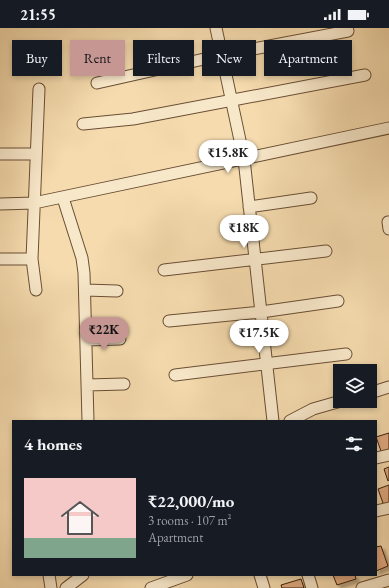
<!DOCTYPE html>
<meta charset="utf-8">
<style>
body{margin:0;font-family:"EB Garamond",serif;background:#242831;color:#f1f3f6;height:100vh;display:flex;flex-direction:column;font-size:15px;white-space:nowrap}
*{box-sizing:border-box;margin:0}
p{font-size:13px;color:#9ea1a6}
.icon{flex:none;width:22px;height:22px;fill:none;stroke:currentColor;stroke-width:2;stroke-linecap:round;stroke-linejoin:round}
.map{position:relative;flex:1;overflow:hidden}
.details{position:absolute;left:12px;top:392px;width:365px;height:156px;display:flex;flex-direction:column;background:#171b24;border-radius:0px;box-shadow:0 2px 6px #0003}
.details>*{flex:none}
.guide{position:absolute;left:12px;top:12px;width:365px;height:36px;display:flex;gap:8px}
.tools{position:absolute;left:333px;top:336px;display:grid;gap:8px}
.tools a{display:grid;place-items:center;width:44px;height:44px;border-radius:0px;background:#171b24;box-shadow:0 2px 6px #0003;font-size:20px}
.price{position:absolute;translate:-50% -34px;padding:0 9px;border-radius:14px;background:#fff;color:#222;font-size:13px;line-height:26px;filter:drop-shadow(0 1px 2px #0008)}
.price::after{content:'';position:absolute;left:50%;top:24px;width:12px;height:9px;margin-left:-6px;background:inherit;clip-path:polygon(0 0,100% 0,50% 100%)}
.price.active{background:#c59692;color:#111}
ul{padding:0;list-style:none}
li{display:flex;align-items:center;gap:12px;height:100px;padding:0 12px}
li span{display:grid;place-items:center;flex:none;width:112px;height:80px;border-radius:0px;color:#555}
li>.icon{margin-inline-start:auto}
span .icon{width:48px;height:48px;fill:#fffc;stroke-width:1}
li b{font-size:17px}
h2{display:flex;justify-content:space-between;align-items:center;height:48px;padding:0 12px;font-size:17px}
.chip{padding:0 14px;border-radius:0px;background:#171b24;box-shadow:0 2px 6px #0003;font-size:14px;line-height:36px}
.chip.active{background:#c59692;color:#111}
.status{display:flex;justify-content:space-between;align-items:center;height:28px;padding:0 20px;background:#171b24;direction:ltr}
.status svg{height:11px;fill:currentColor}
.map>svg:first-child{display:block}
</style>
<div class="status"><b>21:55</b><svg viewBox="0 0 49 12"><path d="M0 12V9h3v3zM5 12V6h3v6zM10 12V3h3v9zM15 12V0h3v12zM26 1h20v11H26zM47 4h2v5h-2z"/></svg></div>
<div class="map">
<svg width="389" height="560" viewBox="0 0 389 560">
<defs>
<filter id="shadow"><feDropShadow dx="3.5" dy="3.5" stdDeviation="1" flood-color="#0004"/></filter>
</defs>
<rect width="100%" height="100%" fill="#f5dbae"/>
<filter id="stains"><feTurbulence type="fractalNoise" baseFrequency=".005" numOctaves="4"/><feColorMatrix values="0 0 0 0 .2 0 0 0 0 .09 0 0 0 0 .02 0 0 0 .5 -.17"/></filter>
<radialGradient id="worn" r=".72"><stop offset=".6" stop-color="#630" stop-opacity="0"/><stop offset="1" stop-color="#630" stop-opacity=".3"/></radialGradient>
<!-- building -->
<path fill="#e2ab82" stroke="#3b1f0b" filter="url(#shadow)" d="M389,405V424L382,426L376,409Z
M389,439V452L388,453L384,441Z
M389,457V476L384,478L378,461Z
M381,518L388,538L376,543V519Z
M333,547H355L356,551L337,557Z
M301,551L304,560H282L281,557Z"/>
<g fill="none" stroke-linecap="round" stroke-linejoin="round">
<!-- minor casing -->
<g stroke="#6a4e34" stroke-width="13">
<path id="minor" d="M216,0L244,131L273,393
M97,55L222,27L348,3
M83,96L133,91L365,47
M0,126H36
M63,170L82,230L84,245L88,393
M0,176L34,175L389,100
M249,179L311,170
M388,194L389,201
M0,231H32
M164,242L326,223
M36,262L32,231L39,61
M85,262L117,263
M169,293L261,284L338,273
M86,312L120,311
M175,347L346,326
M87,357L124,356
M370,365L389,359
M290,393L313,381L341,373
M376,430L389,427
M376,483L389,480
M49,547L51,560
M260,547L264,560
M308,547L312,560
M66,560L83,547
M151,560L187,547
M362,560L389,552"/>
</g>
<!-- minor -->
<use href="#minor" stroke="#f8e8ca" stroke-width="11"/>
</g>
<rect width="100%" height="100%" filter="url(#stains)"/>
<rect width="100%" height="100%" fill="url(#worn)"/>
</svg>
<div class="tools">
<a><svg class="icon" aria-label="layers" viewBox="0 0 24 24"><path d="M12 4l9 5-9 5-9-5zM3 14l9 5 9-5"/></svg></a>
</div>
<b class="price" style="left:228px;top:146px">₹15.8K</b>
<b class="price" style="left:244px;top:221px">₹18K</b>
<b class="price active" style="left:104px;top:323px">₹22K</b>
<b class="price" style="left:259px;top:326px">₹17.5K</b>
<div class="guide">
<a class="chip">Buy</a>
<a class="chip active">Rent</a>
<a class="chip">Filters</a>
<a class="chip">New</a>
<a class="chip">Apartment</a>
</div>
<section class="details">
<h2>4 homes<svg class="icon" aria-label="filters" viewBox="0 0 24 24"><path d="M4 7h16M4 17h16"/><circle cx="9" cy="7" r="2"/><circle cx="15" cy="17" r="2"/></svg></h2>
<ul>
<li><span style="background:linear-gradient(#f6c9c9 75%,#7fa58c 0)"><svg class="icon" aria-label="home" viewBox="0 0 24 24"><path d="M3 11l9-7 9 7M6 9v11h12V9"/></svg></span><div><b>₹22,000/mo</b><p>3 rooms · 107 m²</p><p>Apartment</p></div></li>
</ul>
</section>
</div>
